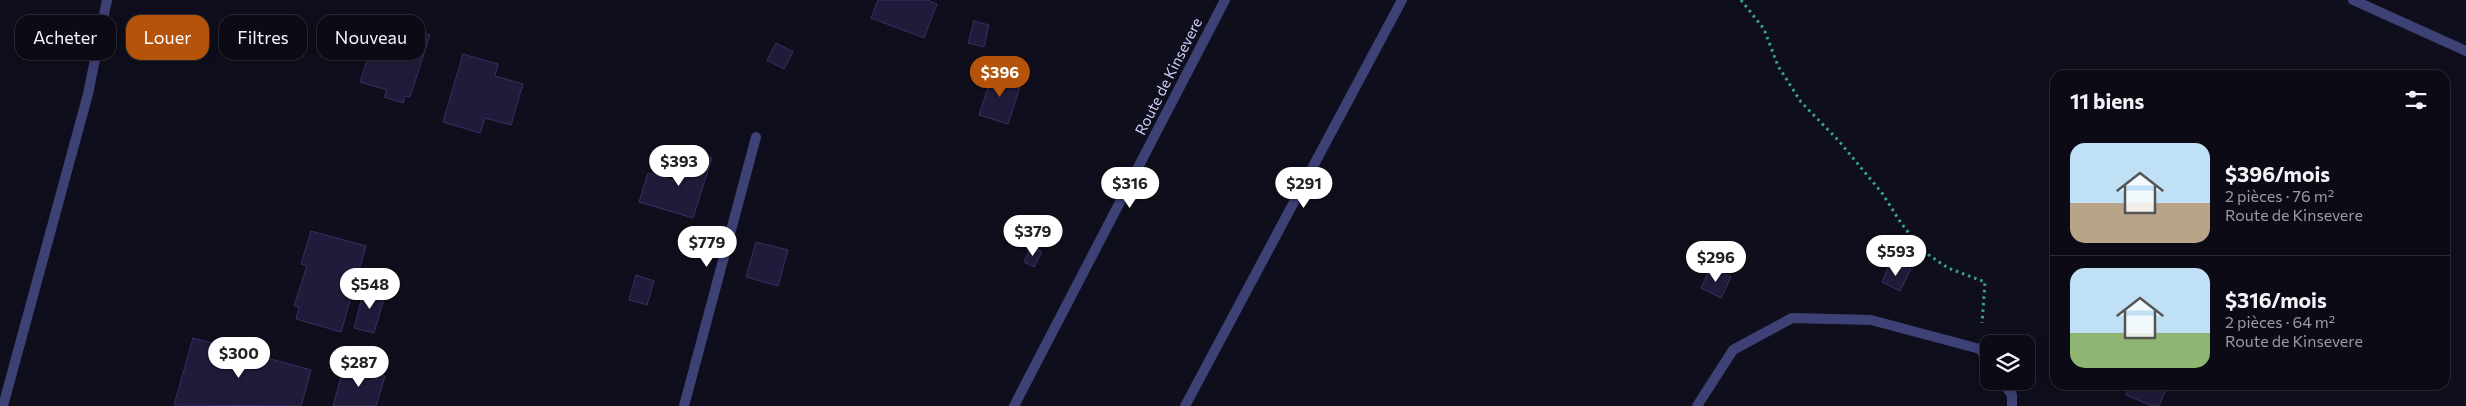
<!DOCTYPE html>
<html lang="fr">
<meta charset="utf-8">
<style>
body{margin:0;font-family:Commissioner,sans-serif;background:#191822;color:#f1f3f6;height:100vh;display:flex;flex-direction:column;font-size:19px;white-space:nowrap}
*{box-sizing:border-box;margin:0}
p{font-size:16px;color:#9a9aa0}
.icon{flex:none;width:28px;height:28px;fill:none;stroke:currentColor;stroke-width:2;stroke-linecap:round;stroke-linejoin:round}
.map{position:relative;flex:1;overflow:hidden}
.sheet{position:absolute;left:2050px;top:70px;width:400px;height:320px;display:flex;flex-direction:column;background:#0b0a15;border-radius:15px;box-shadow:0 2px 12px #0003,0 0 0 1px #2b2b34}
.sheet>*{flex:none}
.guide{position:absolute;left:15px;top:15px;width:475px;height:45px;display:flex;gap:10px}
.controls{position:absolute;left:1980px;top:335px;display:grid;gap:10px}
.controls a{display:grid;place-items:center;width:55px;height:55px;border-radius:10px;background:#0b0a15;box-shadow:0 2px 12px #0003,0 0 0 1px #2b2b34;font-size:25px}
.price{position:absolute;translate:-50% -42px;padding:0 11px;border-radius:18px;background:#fff;color:#222;font-size:16px;line-height:32px;filter:drop-shadow(0 1px 2px #0008)}
.price::after{content:'';position:absolute;left:50%;top:30px;width:15px;height:11px;margin-left:-8px;background:inherit;clip-path:polygon(0 0,100% 0,50% 100%)}
.price.active{background:#b45309;color:#fff}
ul{padding:0;list-style:none}
li{display:flex;align-items:center;gap:15px;height:125px;padding:0 20px}
li+li{border-top:1px solid #2b2b34}
li span{display:grid;place-items:center;flex:none;width:140px;height:100px;border-radius:15px;color:#555}
li>.icon{margin-inline-start:auto}
span .icon{width:60px;height:60px;fill:#fffc;stroke-width:1}
li b{font-size:21px}
h2{display:flex;justify-content:space-between;align-items:center;height:60px;padding:0 20px;font-size:21px}
.pill{padding:0 18px;border-radius:15px;background:#0b0a15;box-shadow:0 2px 12px #0003,0 0 0 1px #2b2b34;font-size:18px;line-height:45px}
.pill.active{background:#b45309;color:#fff}
.map>svg:first-child{display:block}
</style>
<div class="map">
<svg width="2466" height="406" viewBox="0 0 2466 406">
<rect width="100%" height="100%" fill="#0f0e1c"/>
<!-- building -->
<path fill="#1f1c3b" stroke="#363064" d="M878,0H927L937,4L924,38L871,18Z
M380,19L430,35L410,97L405,96L403,103L384,97L387,90L360,82Z
M974,21L989,25L984,47L968,43Z
M776,43L793,52L784,69L767,60Z
M463,54L498,64L495,76L523,84L511,125L485,118L480,133L443,122Z
M993,72L1022,81L1008,124L979,115Z
M688,150L712,158L693,218L639,202L648,173L678,182Z
M311,231L366,246L341,332L296,319L299,307L294,306L307,266L301,264Z
M756,242L788,250L778,286L746,277Z
M1031,246L1042,252L1034,267L1024,262Z
M1889,266L1911,269L1900,291L1882,282Z
M1710,268L1731,277L1721,298L1701,288Z
M636,275L654,281L647,305L629,300Z
M365,286L386,292L374,333L354,328Z
M193,338L311,370L301,406L174,405Z
M344,366L385,376L376,406H333Z
M2129,385H2152L2166,390L2159,406H2152L2126,395Z"/>
<g fill="none" stroke-linecap="round" stroke-linejoin="round">
<!-- path -->
<path stroke="#3aa291" stroke-width="3" stroke-dasharray="2.5 4" stroke-linecap="butt" d="M1741,0L1764,29L1778,66L1801,102L1838,140L1882,193L1901,223L1923,251L1948,268L1985,282L1982,323"/>
<!-- minor -->
<path stroke="#3e4176" stroke-width="10" d="M2353,0L2466,51
M2002,381L2012,395V406
M3,406L88,94L107,0
M684,406L756,137
M1014,406L1225,0
M1185,406L1402,0
M1697,406L1733,350L1792,318L1871,320L1980,349L1989,362"/>
</g>
<g text-anchor="middle" dominant-baseline="central" stroke-width="4" stroke-linejoin="round" paint-order="stroke">
<!-- street labels -->
<g font-size="15" fill="#cfcef9" stroke="#0f0e1c">
<text transform="translate(1168 76) rotate(-63)">Route de Kinsevere</text>
</g>
</g>
</svg>
<div class="controls">
<a><svg class="icon" aria-label="layers" viewBox="0 0 24 24"><path d="M12 4l9 5-9 5-9-5zM3 14l9 5 9-5"/></svg></a>
</div>
<b class="price active" style="left:1000px;top:98px">$396</b>
<b class="price" style="left:679px;top:187px">$393</b>
<b class="price" style="left:1130px;top:209px">$316</b>
<b class="price" style="left:1304px;top:209px">$291</b>
<b class="price" style="left:1033px;top:257px">$379</b>
<b class="price" style="left:707px;top:268px">$779</b>
<b class="price" style="left:1896px;top:277px">$593</b>
<b class="price" style="left:1716px;top:283px">$296</b>
<b class="price" style="left:370px;top:310px">$548</b>
<b class="price" style="left:239px;top:379px">$300</b>
<b class="price" style="left:359px;top:388px">$287</b>
<div class="guide">
<a class="pill">Acheter</a>
<a class="pill active">Louer</a>
<a class="pill">Filtres</a>
<a class="pill">Nouveau</a>
</div>
<section class="sheet">
<h2>11 biens<svg class="icon" aria-label="filters" viewBox="0 0 24 24"><path d="M4 7h16M4 17h16"/><circle cx="9" cy="7" r="2"/><circle cx="15" cy="17" r="2"/></svg></h2>
<ul>
<li><span style="background:linear-gradient(#bfe0f5 60%,#b9a48a 0)"><svg class="icon" aria-label="home" viewBox="0 0 24 24"><path d="M3 11l9-7 9 7M6 9v11h12V9"/></svg></span><div><b>$396/mois</b><p>2 pièces · 76 m²</p><p>Route de Kinsevere</p></div></li>
<li><span style="background:linear-gradient(#bfe0f5 65%,#8fb573 0)"><svg class="icon" aria-label="home" viewBox="0 0 24 24"><path d="M3 11l9-7 9 7M6 9v11h12V9"/></svg></span><div><b>$316/mois</b><p>2 pièces · 64 m²</p><p>Route de Kinsevere</p></div></li>
</ul>
</section>
</div>
